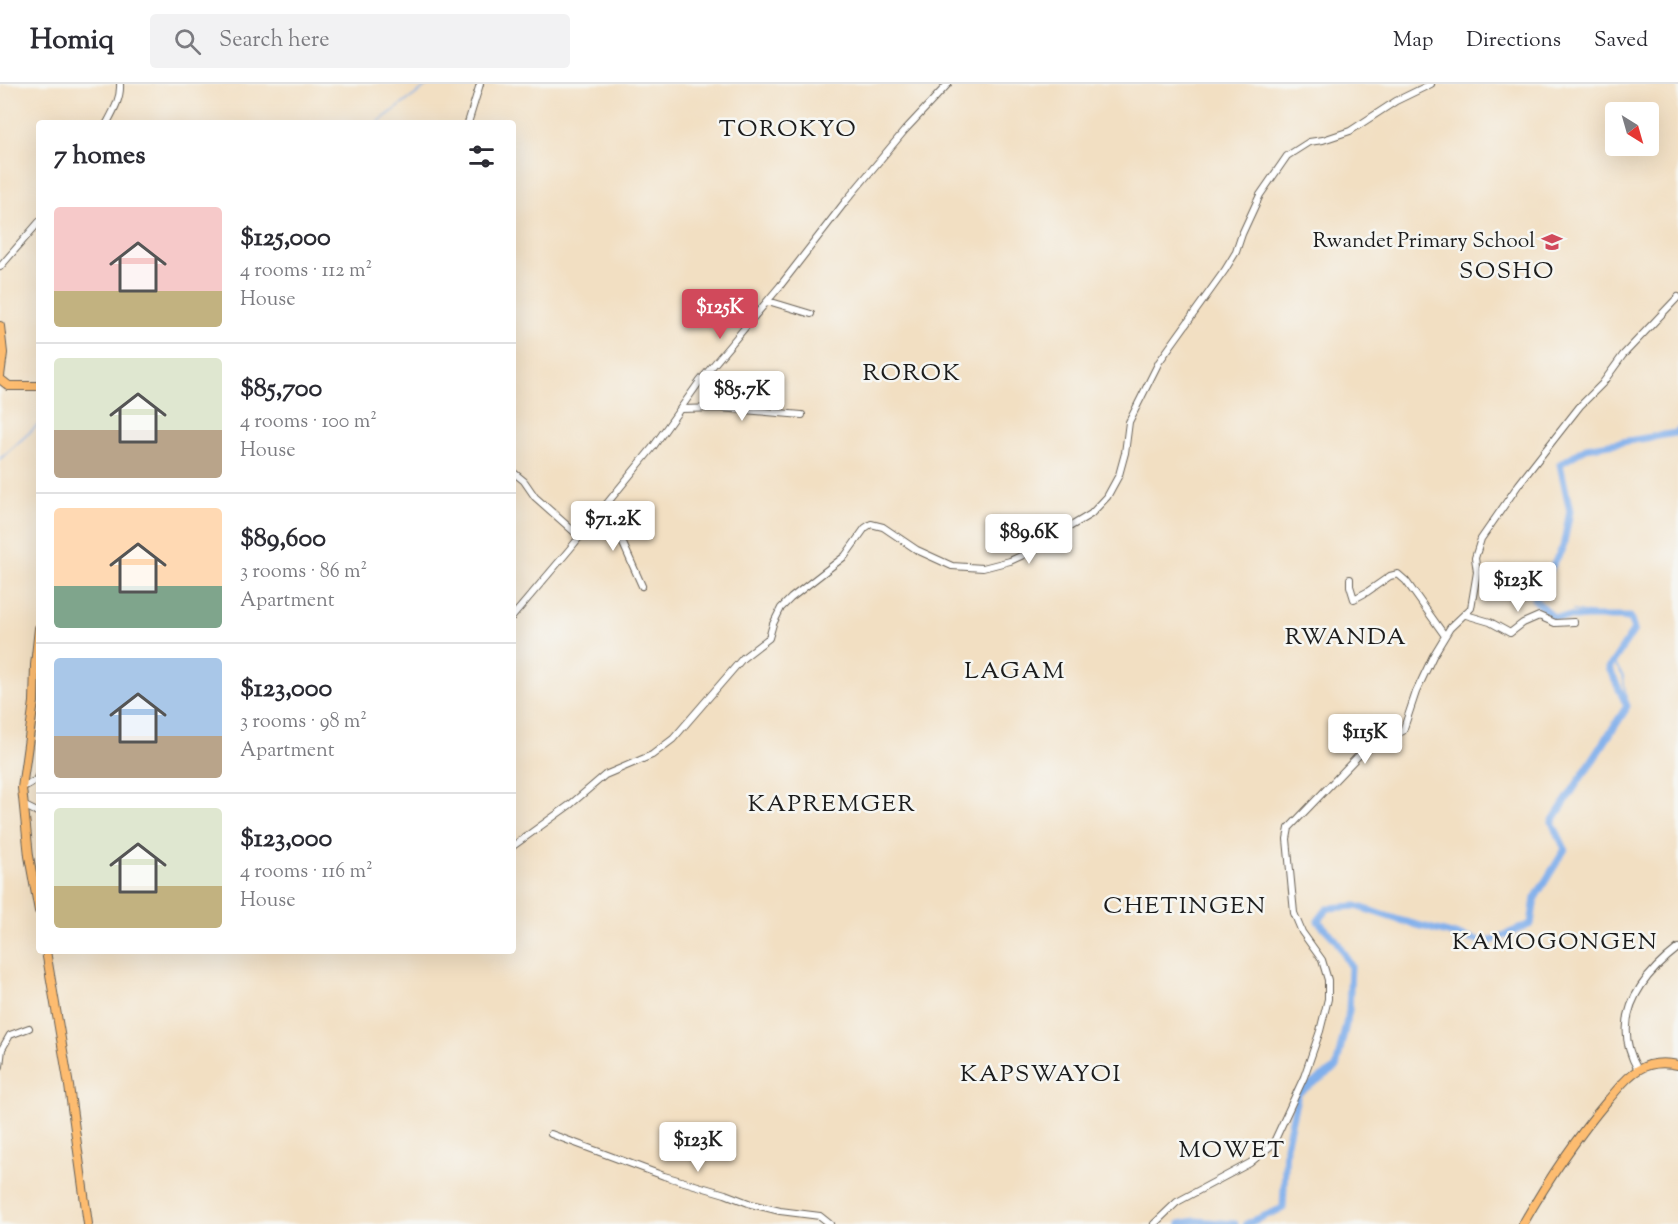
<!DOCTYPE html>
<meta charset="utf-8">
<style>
body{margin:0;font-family:"Sorts Mill Goudy",serif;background:#f2f2f3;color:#2b2b33;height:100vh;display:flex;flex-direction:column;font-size:22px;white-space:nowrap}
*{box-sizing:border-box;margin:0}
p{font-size:20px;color:#7c7c81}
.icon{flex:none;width:33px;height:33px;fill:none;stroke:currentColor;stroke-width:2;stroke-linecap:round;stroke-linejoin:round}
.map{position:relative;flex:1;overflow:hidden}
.sheet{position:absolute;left:36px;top:36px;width:480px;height:834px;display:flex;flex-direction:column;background:#fff;border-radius:6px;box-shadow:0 6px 24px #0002}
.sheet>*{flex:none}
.needle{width:39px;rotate:143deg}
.buttons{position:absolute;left:1605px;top:18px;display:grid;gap:12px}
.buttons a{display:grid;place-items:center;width:54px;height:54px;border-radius:6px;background:#fff;box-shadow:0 6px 24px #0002;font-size:30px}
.price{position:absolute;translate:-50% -51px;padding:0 14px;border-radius:6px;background:#fff;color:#222;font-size:20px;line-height:39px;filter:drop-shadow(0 2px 3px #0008)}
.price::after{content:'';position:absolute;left:50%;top:36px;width:18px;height:14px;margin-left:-9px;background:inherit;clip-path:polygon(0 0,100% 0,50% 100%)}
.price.on{background:#d1495b;color:#fff}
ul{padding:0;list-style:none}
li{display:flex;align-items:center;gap:18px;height:150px;padding:0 18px}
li+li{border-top:2px solid #e1e1e2}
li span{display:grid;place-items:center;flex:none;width:168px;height:120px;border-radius:6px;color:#555}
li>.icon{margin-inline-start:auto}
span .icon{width:72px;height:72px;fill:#fffc;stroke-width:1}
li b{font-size:26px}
h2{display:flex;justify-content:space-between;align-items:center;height:72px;padding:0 18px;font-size:26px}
header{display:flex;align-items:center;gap:36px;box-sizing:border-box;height:84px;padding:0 30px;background:#fff;border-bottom:2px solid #e1e1e2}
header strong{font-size:28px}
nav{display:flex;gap:33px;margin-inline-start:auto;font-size:21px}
.search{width:420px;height:54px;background:#f2f2f3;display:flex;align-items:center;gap:15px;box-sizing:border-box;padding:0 21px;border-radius:6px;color:#7c7c81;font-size:22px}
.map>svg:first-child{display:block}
</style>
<header>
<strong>Homiq</strong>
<div class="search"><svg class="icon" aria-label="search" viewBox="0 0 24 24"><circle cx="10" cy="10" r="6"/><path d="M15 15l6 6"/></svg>Search here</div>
<nav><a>Map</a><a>Directions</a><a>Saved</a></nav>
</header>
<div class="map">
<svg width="1678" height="1140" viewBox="0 0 1678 1140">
<rect width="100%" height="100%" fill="#f6f6f2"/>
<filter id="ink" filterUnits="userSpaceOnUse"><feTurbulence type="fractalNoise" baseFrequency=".0167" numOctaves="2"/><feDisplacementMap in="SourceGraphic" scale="12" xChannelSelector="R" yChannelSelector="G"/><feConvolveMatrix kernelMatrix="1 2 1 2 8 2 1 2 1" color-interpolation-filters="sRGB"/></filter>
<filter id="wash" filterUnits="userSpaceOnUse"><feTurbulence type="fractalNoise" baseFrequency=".008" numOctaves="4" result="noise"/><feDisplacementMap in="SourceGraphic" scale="24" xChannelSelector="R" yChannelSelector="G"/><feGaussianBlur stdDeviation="1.35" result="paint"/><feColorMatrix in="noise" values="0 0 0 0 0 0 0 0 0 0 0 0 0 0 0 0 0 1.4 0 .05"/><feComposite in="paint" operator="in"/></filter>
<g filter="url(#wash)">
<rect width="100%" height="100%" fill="#f2dfc2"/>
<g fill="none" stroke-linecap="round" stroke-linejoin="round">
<!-- stream -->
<path stroke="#80afeb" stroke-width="1.5" d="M377,39L427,2L426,0
M0,375L39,340
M1566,715L1590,686L1628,627L1623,592L1613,577L1631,547L1634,538L1573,527"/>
<!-- river -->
<path stroke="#80afeb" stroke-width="7" d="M1180,1140L1195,1137L1235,1140
M1246,1140L1283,1124L1286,1062L1298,1009L1336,984L1349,927L1351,882L1336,856L1318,837L1328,824L1356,822L1402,837L1486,859L1531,840L1535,814L1565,765L1552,738L1627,622L1609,584L1634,546L1630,533H1553L1534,515L1563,463L1570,427L1560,380L1586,364L1676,349L1678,347"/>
</g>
</g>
<g filter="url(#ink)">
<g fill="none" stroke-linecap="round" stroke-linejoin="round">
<!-- minor casing -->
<g stroke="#676056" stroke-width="8">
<path id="minor" d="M107,39C114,26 121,14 120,0
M468,39L480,0
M0,183L39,138
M768,217L811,230
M681,325L720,324L802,331
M513,388L524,397L535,413L580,453
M602,425L621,455L642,502
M1350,495V502L1354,515L1367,508L1390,492L1398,490L1406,497L1445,552
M1466,531L1490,538L1510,549L1523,539L1539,532L1555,539L1574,538
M513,532L569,466L653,363L700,297L780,202L845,118L905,46L948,0
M22,704L36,696L39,690
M25,722L39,729
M513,762L571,720L605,691L652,671L673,655L743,574L769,554L773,540L781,524L791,514L845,472L865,444L871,440L883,443L917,466L952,482L983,484L1010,477L1023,471L1091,430L1107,413L1119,391L1125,369L1129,338L1159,278L1225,186L1236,168L1242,150L1260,111L1287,72L1309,58L1323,56L1350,47L1396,17L1431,0
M0,982L2,965L10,951L29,944
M1638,986C1610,936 1638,895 1678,864
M551,1050L664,1092L725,1110L751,1120L780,1127L820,1132L830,1140
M1154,1140L1177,1118L1250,1079L1273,1060L1304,993L1320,947L1328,915V896L1322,876L1302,848L1294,829L1287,755L1289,744L1363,667L1403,647L1416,608L1433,572L1450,544L1471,524L1477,488L1475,474L1481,455L1519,400L1580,322L1602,300L1623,271L1678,213"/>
</g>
<!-- major casing -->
<g stroke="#676056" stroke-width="10">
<path id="major" d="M0,242L3,269L0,292
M0,295L9,302H39
M39,544L35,581L34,618L22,704L29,772L39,827
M46,867L69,1002L88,1140
M1523,1140C1548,1096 1576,1054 1609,1015C1618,1005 1626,993 1638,986C1651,978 1664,978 1678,981"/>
</g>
<!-- minor -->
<use href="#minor" stroke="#fff" stroke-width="6"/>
<!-- major -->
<use href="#major" stroke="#fdbc70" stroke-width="8"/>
</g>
</g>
<!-- icons -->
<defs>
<g id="school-bare" transform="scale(1.62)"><path d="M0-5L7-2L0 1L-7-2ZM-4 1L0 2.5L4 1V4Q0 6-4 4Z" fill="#d1495b" stroke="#f6f6f2" stroke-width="2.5" paint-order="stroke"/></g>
</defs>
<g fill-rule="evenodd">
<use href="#school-bare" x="1552" y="158"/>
</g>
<g text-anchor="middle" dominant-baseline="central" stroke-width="5" stroke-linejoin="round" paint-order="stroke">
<!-- poi labels -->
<g font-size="21" fill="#1c1c1c" stroke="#f6f6f2" text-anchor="end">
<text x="1535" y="158">Rwandet Primary School</text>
</g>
<!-- quarter labels -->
<g font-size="24" letter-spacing="1.5" fill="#1c1c1c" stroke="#f6f6f2">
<text x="788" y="46">TOROKYO</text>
<text x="1507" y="188">SOSHO</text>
<text x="912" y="290">ROROK</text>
<text x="1346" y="554">RWANDA</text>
<text x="1015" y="588">LAGAM</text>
<text x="832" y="721">KAPREMGER</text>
<text x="1185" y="823">CHETINGEN</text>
<text x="1555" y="859">KAMOGONGEN</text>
<text x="1041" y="991">KAPSWAYOI</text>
<text x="1232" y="1067">MOWET</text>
</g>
</g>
</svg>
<div class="buttons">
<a><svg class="needle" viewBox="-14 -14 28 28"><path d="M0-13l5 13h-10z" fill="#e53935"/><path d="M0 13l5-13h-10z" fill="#7c7c81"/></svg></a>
</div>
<b class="price on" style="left:720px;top:256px">$125K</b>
<b class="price" style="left:742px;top:338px">$85.7K</b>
<b class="price" style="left:613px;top:468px">$71.2K</b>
<b class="price" style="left:1029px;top:481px">$89.6K</b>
<b class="price" style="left:1518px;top:529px">$123K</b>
<b class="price" style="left:1365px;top:681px">$115K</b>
<b class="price" style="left:698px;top:1089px">$123K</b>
<section class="sheet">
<h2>7 homes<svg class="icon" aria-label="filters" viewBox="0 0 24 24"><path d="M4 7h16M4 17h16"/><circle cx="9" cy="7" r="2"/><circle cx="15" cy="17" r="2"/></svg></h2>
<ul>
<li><span style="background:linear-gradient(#f6c9c9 70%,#c2b280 0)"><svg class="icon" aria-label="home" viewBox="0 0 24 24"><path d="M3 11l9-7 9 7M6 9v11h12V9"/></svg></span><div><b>$125,000</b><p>4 rooms · 112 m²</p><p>House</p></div></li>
<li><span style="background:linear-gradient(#dfe7d0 60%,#b9a48a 0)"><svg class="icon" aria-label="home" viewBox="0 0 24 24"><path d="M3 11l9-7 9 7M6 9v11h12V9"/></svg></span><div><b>$85,700</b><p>4 rooms · 100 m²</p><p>House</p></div></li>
<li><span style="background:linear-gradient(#ffd9b3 65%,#7fa58c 0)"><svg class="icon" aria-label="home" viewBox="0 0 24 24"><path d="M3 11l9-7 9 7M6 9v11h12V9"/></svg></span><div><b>$89,600</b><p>3 rooms · 86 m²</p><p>Apartment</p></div></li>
<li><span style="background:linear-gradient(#a9c7e8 65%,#b9a48a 0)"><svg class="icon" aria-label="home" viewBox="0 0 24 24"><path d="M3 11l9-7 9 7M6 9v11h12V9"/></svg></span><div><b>$123,000</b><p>3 rooms · 98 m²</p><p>Apartment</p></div></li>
<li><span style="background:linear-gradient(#dfe7d0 65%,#c2b280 0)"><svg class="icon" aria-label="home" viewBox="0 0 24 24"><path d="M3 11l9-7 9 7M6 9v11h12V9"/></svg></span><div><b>$123,000</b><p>4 rooms · 116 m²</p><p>House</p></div></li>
</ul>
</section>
</div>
